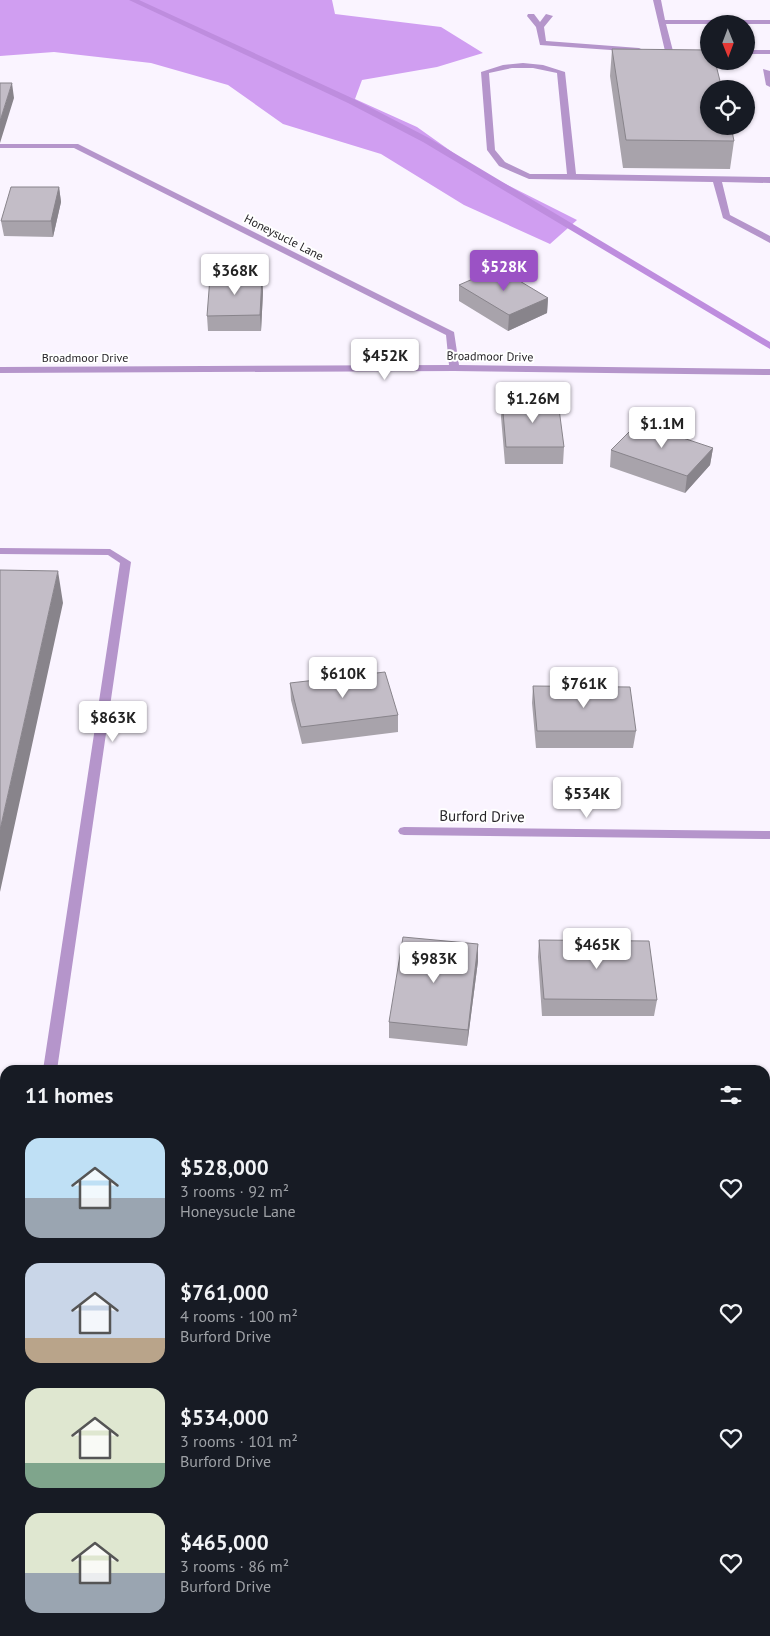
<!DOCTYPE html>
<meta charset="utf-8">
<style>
body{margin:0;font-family:"PT Sans",sans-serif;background:#20242c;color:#f1f3f6;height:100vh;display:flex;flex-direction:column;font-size:19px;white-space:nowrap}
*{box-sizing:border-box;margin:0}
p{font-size:16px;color:#9ea1a6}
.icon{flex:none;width:28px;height:28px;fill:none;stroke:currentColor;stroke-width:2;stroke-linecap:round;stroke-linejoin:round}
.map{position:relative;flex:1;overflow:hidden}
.details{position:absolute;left:0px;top:1065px;width:770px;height:571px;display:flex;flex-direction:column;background:#171b24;border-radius:15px 15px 0 0;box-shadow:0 1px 4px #0004}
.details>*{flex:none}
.needle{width:32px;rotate:179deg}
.tools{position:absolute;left:700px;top:15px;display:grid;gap:10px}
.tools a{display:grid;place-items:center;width:55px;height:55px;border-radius:50%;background:#171b24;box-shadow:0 1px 4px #0004;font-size:25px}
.price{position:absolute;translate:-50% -42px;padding:0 11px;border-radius:5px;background:#fff;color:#222;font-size:16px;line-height:32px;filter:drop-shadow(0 1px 2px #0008)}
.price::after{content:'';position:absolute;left:50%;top:30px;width:15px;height:11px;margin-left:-8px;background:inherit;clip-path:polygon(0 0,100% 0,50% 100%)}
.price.active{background:#9b52c5;color:#fff}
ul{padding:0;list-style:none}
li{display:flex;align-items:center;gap:15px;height:125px;padding:0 25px}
li span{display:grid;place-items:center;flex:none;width:140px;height:100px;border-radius:15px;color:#555}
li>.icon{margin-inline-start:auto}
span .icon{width:60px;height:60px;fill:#fffc;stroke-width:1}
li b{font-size:21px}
h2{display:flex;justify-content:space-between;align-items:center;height:60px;padding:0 25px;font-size:21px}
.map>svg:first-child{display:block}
</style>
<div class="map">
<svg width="770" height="1636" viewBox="0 0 770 1636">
<rect width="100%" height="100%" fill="#faf4ff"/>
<!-- forest -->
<path fill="#d09ef1" d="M0,0H332L335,14L441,27L483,53L437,67L362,80L355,99L417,127L476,169L577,220L550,244L464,205L381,154L283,124L228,85L151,63L54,52L0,56Z"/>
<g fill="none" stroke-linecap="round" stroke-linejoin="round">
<!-- stream -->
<path fill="#be8dde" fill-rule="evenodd" d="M129,0H139L354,99L429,138L770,342V349L423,142L348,103Z"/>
<!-- lane -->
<path fill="#b595cb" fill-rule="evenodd" d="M653,0H661L665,20H770V24H666L673,51L669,53L665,51Z
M528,14H534L540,22L546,14L553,16L544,27L546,41L639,48L643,50L639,52L540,45L536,27L527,16Z
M746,50H770V54H746Z
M523,63L543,65L565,72L576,174L770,177V183L722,182L730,215L770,236V243L723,218L713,182L529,179L499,166L487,150L481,72L503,65ZM512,68H533L557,73L567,174H530L505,162L495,150L489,73Z
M763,69L770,71V87L766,85Z
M770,1278V1292L765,1293V1279Z
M765,1474L770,1476V1523L765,1521Z
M260,1631H278V1636H260Z
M522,1631H540V1636H522Z"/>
<!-- street -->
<path fill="#b595cb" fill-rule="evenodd" d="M0,144H78L454,332L459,365L770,369V375L454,371L0,373V367L449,365L446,335L74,148H0Z
M0,548L110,549L131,562L57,1070H43L120,563L108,555L0,554Z
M404,827L770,831V839L404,835L400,834L398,831L400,828Z
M5,1370V1416L0,1418V1372Z"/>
</g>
<!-- wall -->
<path fill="#a8a3ab" d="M612,49L734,141L730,169L623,168L610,76Z
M59,187L61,202L53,237L4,236L1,221Z
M262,276L263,292L261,331H208L207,316Z
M459,285L548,298L547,313L508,331L459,301Z
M502,401L564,447L563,464H505L501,417Z
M713,448L710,465L685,493L610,467L611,450Z
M290,683L398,715V732L302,744L291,700Z
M533,686L636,731L633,748H536L532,703Z
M539,940L657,1000L654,1016H542L538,957Z
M478,944V961L467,1046L389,1038V1022Z"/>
<!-- shaded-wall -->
<path fill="#88848b" d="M12,83L14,98L0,143V121Z
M59,187L61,202L53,237L51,221Z
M262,276L263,292L261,331L260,315Z
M548,298L547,313L508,331L509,315Z
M713,448L710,465L685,493L687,476Z
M58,571L63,603L0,892V830Z
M478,944V961L467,1046L468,1030Z"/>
<!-- building -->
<path fill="#c3bdc7" stroke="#88848b" d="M612,49L709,50V61H715L722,89H709V126H731L734,141L626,140Z
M0,83H12L0,121Z
M11,187H59L51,221H1Z
M498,268L548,298L509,315L459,285Z
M262,276L260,315L207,316L210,277Z
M502,401H558L564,447H506Z
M638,423L713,448L687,476L611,450Z
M0,570L58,571L0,830Z
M385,672L398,715L301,727L290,683Z
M533,686L630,687L636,731H537Z
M403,937L478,944L468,1030L389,1022Z
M539,940L649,941L657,1000L544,999Z"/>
<g text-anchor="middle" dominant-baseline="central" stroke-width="4" stroke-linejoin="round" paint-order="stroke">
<!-- far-street labels -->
<g font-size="12" fill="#272529" stroke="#fff">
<text transform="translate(284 237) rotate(27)">Honeysucle Lane</text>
<text transform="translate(490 356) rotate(1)">Broadmoor Drive</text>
<text x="85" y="357">Broadmoor Drive</text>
</g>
<!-- street labels -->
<g font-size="15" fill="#272529" stroke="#fff">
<text transform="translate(482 816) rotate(1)">Burford Drive</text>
</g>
</g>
</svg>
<div class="tools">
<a><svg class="needle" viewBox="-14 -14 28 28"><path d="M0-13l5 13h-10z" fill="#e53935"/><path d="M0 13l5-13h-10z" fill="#9ea1a6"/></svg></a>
<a><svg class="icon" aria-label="locate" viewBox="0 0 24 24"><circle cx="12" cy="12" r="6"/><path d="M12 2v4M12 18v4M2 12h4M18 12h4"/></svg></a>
</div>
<b class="price active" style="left:504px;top:292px">$528K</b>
<b class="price" style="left:235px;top:296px">$368K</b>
<b class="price" style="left:385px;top:381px">$452K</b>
<b class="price" style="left:533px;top:424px">$1.26M</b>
<b class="price" style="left:662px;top:449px">$1.1M</b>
<b class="price" style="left:343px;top:699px">$610K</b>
<b class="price" style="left:584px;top:709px">$761K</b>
<b class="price" style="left:113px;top:743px">$863K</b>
<b class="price" style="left:587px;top:819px">$534K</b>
<b class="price" style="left:597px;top:970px">$465K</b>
<b class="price" style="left:434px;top:984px">$983K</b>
<section class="details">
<h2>11 homes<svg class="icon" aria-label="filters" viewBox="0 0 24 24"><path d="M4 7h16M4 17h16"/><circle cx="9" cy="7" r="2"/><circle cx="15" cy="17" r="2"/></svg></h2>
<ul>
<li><span style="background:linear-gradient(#bfe0f5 60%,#9aa5b1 0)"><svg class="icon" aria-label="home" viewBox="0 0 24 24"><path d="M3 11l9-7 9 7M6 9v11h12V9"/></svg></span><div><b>$528,000</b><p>3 rooms · 92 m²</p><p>Honeysucle Lane</p></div><svg class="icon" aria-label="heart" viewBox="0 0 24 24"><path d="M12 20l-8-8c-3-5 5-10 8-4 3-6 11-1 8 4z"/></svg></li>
<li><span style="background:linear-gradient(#c9d6e8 75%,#b9a48a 0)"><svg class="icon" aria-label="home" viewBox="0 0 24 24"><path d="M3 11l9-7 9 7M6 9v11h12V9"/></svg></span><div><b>$761,000</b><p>4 rooms · 100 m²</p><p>Burford Drive</p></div><svg class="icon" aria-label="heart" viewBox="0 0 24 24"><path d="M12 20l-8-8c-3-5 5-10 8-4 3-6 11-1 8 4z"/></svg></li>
<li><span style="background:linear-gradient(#dfe7d0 75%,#7fa58c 0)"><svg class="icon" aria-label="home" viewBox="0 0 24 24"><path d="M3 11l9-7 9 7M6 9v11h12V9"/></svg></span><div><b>$534,000</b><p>3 rooms · 101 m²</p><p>Burford Drive</p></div><svg class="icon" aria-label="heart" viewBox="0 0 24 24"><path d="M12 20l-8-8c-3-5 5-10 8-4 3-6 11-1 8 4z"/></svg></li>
<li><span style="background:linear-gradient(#dfe7d0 60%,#9aa5b1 0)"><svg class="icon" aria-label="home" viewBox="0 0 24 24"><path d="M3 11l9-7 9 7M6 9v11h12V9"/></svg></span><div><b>$465,000</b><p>3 rooms · 86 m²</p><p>Burford Drive</p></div><svg class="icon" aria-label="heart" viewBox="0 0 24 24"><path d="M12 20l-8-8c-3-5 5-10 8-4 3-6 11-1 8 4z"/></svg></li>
</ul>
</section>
</div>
